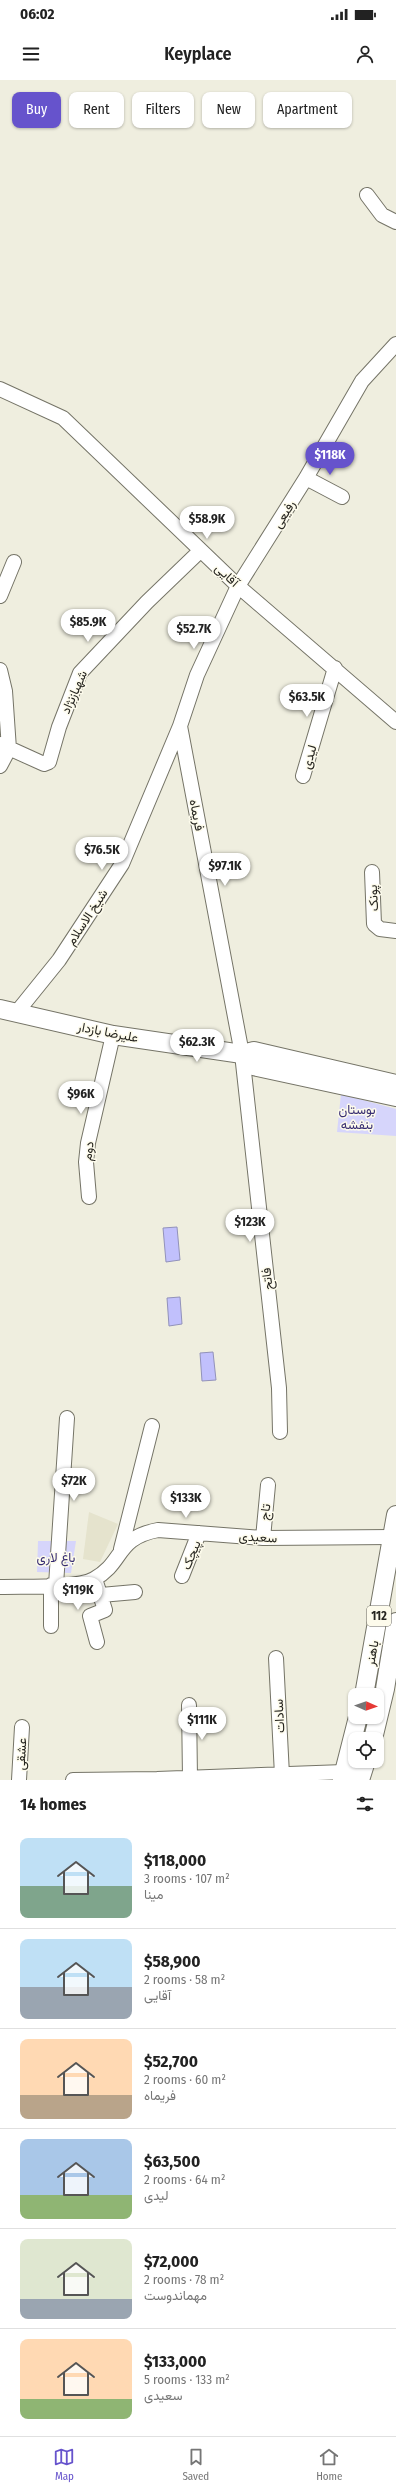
<!DOCTYPE html>
<meta charset="utf-8">
<style>
body{margin:0;font-family:"Fira Sans Condensed",Vazirmatn,sans-serif;background:#f6f6f6;color:#222;height:100vh;display:flex;flex-direction:column;font-size:15px;white-space:nowrap}
*{box-sizing:border-box;margin:0}
p{font-size:13px;color:#767676}
.icon{flex:none;width:22px;height:22px;fill:none;stroke:currentColor;stroke-width:2;stroke-linecap:round;stroke-linejoin:round}
.map{position:relative;height:1700px;overflow:hidden}
.details{display:flex;flex-direction:column;background:#fff;flex:1}
.details>*{flex:none}
.top-card{position:absolute;left:12px;top:12px;width:372px;height:36px;display:flex;gap:8px}
.needle{width:26px;rotate:92deg}
.tools{position:absolute;left:348px;top:1608px;display:grid;gap:8px}
.tools a{display:grid;place-items:center;width:36px;height:36px;border-radius:8px;background:#fff;box-shadow:0 1px 3px #0004;font-size:20px}
.price{position:absolute;translate:-50% -34px;padding:0 9px;border-radius:14px;background:#fff;color:#222;font-size:13px;line-height:26px;filter:drop-shadow(0 1px 2px #0008)}
.price::after{content:'';position:absolute;left:50%;top:24px;width:12px;height:9px;margin-left:-6px;background:inherit;clip-path:polygon(0 0,100% 0,50% 100%)}
.price.on{background:#6653cc;color:#fff}
ul{padding:0;list-style:none}
li{display:flex;align-items:center;gap:12px;height:100px;padding:0 20px}
li+li{border-top:1px solid #e0e0e0}
li span{display:grid;place-items:center;flex:none;width:112px;height:80px;border-radius:8px;color:#555}
li>.icon{margin-inline-start:auto}
span .icon{width:48px;height:48px;fill:#fffc;stroke-width:1}
li b{font-size:17px}
h2{display:flex;justify-content:space-between;align-items:center;height:48px;padding:0 20px;font-size:17px}
.pill{padding:0 14px;border-radius:8px;background:#fff;box-shadow:0 1px 3px #0004;font-size:14px;line-height:36px}
.pill.on{background:#6653cc;color:#fff}
.status{display:flex;justify-content:space-between;align-items:center;height:28px;padding:0 20px;background:#fff;direction:ltr}
.status svg{height:11px;fill:currentColor}
header{display:flex;justify-content:space-between;align-items:center;height:52px;padding:0 20px;background:#fff;font-size:18px;font-weight:600}
.menu{display:flex;justify-content:space-around;align-items:center;height:56px;border-top:1px solid #e0e0e0;background:#fff;font-size:11px;color:#767676}
.menu a{display:grid;justify-items:center;gap:2px}
.menu .on{color:#6653cc}
.map>svg:first-child{display:block}
</style>
<div class="status"><b>06:02</b><svg viewBox="0 0 49 12"><path d="M0 12V9h3v3zM5 12V6h3v6zM10 12V3h3v9zM15 12V0h3v12zM26 1h20v11H26zM47 4h2v5h-2z"/></svg></div>
<header><svg class="icon" aria-label="menu" viewBox="0 0 24 24"><path d="M4 6h16M4 12h16M4 18h16"/></svg>Keyplace<svg class="icon" aria-label="person" viewBox="0 0 24 24"><circle cx="12" cy="8" r="4"/><path d="M4 21q1-7 8-7t8 7"/></svg></header>
<div class="map">
<svg width="396" height="1700" viewBox="0 0 396 1700">
<rect width="100%" height="100%" fill="#efeedf"/>
<!-- built -->
<path fill="#e5e3cd" d="M89,1432L118,1444L100,1482L83,1479Z"/>
<!-- green -->
<path fill="#d6d5fb" d="M341,1014L396,1029V1056L337,1052Z
M38,1461H76L71,1493L37,1492Z"/>
<!-- water -->
<path fill="#c1c0fc" stroke="#9292ba" d="M177,1147L180,1180L166,1182L163,1148Z
M180,1217L182,1244L169,1246L167,1218Z
M213,1272L216,1300L202,1301L200,1273Z"/>
<g fill="none" stroke-linecap="round" stroke-linejoin="round">
<!-- minor casing -->
<g stroke="#757467" stroke-width="16">
<path id="minor" d="M367,115L382,135L396,142
M0,309L63,338L238,506L396,642
M306,398L342,417
M0,516L14,482
M0,590L5,611L9,669
M180,646L242,974L279,1308L280,1352
M0,664L44,684L49,682L59,647L80,593L147,522L200,471
M0,686L9,669
M303,696L335,588
M372,792L374,844L380,849L396,851
M17,932L59,880L122,784L180,646L197,595L238,506L306,398L362,301L396,264
M89,1117L86,1082L88,1063L113,955
M263,1458L268,1405
M121,1469L152,1346
M182,1496L199,1453
M95,1499L105,1530L90,1536L97,1562
M56,1505L67,1338
M0,1507C24,1506 76,1509 94,1499C124,1483 115,1458 158,1450L263,1458L392,1457
M101,1515L135,1512
M51,1546V1505
M276,1578L282,1695
M189,1625L190,1698
M19,1700L22,1647
M73,1700L157,1699L344,1692"/>
</g>
<!-- major casing -->
<g stroke="#757467" stroke-width="20">
<path id="major" d="M0,929L113,955L242,974L253,986L396,1017
M242,974L254,971L396,1004
M364,1615L396,1435
M373,1659L385,1609L396,1542
M342,1700L358,1637
M360,1700L366,1681"/>
</g>
<!-- minor -->
<use href="#minor" stroke="#fff" stroke-width="14"/>
<!-- major -->
<use href="#major" stroke="#fff" stroke-width="18"/>
</g>
<g text-anchor="middle" dominant-baseline="central" stroke-width="3" stroke-linejoin="round" paint-order="stroke">
<!-- shield labels -->
<rect fill="#fdfbec" stroke="#66655d" stroke-width="1" x="367" y="1526" width="24" height="20" rx="3"/>
<g font-size="12" font-weight="bold" fill="#262520">
<text x="379" y="1536">112</text>
</g>
<!-- street labels -->
<g font-size="13" fill="#262520" stroke="#fdfbec">
<text transform="translate(284 434) rotate(-58)">رفیعی</text>
<text transform="translate(227 495) rotate(43)">آقایی</text>
<text transform="translate(74 612) rotate(-66)">شهبازنژاد</text>
<text transform="translate(309 677) rotate(-74)">لیدی</text>
<text transform="translate(197 735) rotate(79)">فریماه</text>
<text transform="translate(373 818) rotate(-93)">پونک</text>
<text transform="translate(87 837) rotate(-57)">شیخ الاسلام</text>
<text transform="translate(108 952) rotate(11)">علیرضا بازدار</text>
<text transform="translate(88 1071) rotate(-83)">دوم</text>
<text transform="translate(267 1199) rotate(-96)">فاتح</text>
<text transform="translate(265 1432) rotate(-84)">تاج</text>
<text transform="translate(258 1457) rotate(3)">سعیدی</text>
<text transform="translate(191 1475) rotate(-68)">پیچک</text>
<text transform="translate(372 1573) rotate(-80)">باهنر</text>
<text transform="translate(279 1636) rotate(-93)">سادات</text>
<text transform="translate(21 1674) rotate(-87)">عشقی</text>
</g>
<!-- park labels -->
<g font-size="13" fill="#372d72" stroke="#fdfbec">
<text x="357" y="1029">بوستان<tspan x="357" dy="15">بنفشه</tspan></text>
<text x="56" y="1477">باغ لاری</text>
</g>
</g>
</svg>
<div class="tools">
<a><svg class="needle" viewBox="-14 -14 28 28"><path d="M0-13l5 13h-10z" fill="#e53935"/><path d="M0 13l5-13h-10z" fill="#767676"/></svg></a>
<a><svg class="icon" aria-label="locate" viewBox="0 0 24 24"><circle cx="12" cy="12" r="6"/><path d="M12 2v4M12 18v4M2 12h4M18 12h4"/></svg></a>
</div>
<b class="price on" style="left:330px;top:396px">$118K</b>
<b class="price" style="left:207px;top:460px">$58.9K</b>
<b class="price" style="left:88px;top:563px">$85.9K</b>
<b class="price" style="left:194px;top:570px">$52.7K</b>
<b class="price" style="left:307px;top:638px">$63.5K</b>
<b class="price" style="left:102px;top:791px">$76.5K</b>
<b class="price" style="left:225px;top:807px">$97.1K</b>
<b class="price" style="left:197px;top:983px">$62.3K</b>
<b class="price" style="left:81px;top:1035px">$96K</b>
<b class="price" style="left:250px;top:1163px">$123K</b>
<b class="price" style="left:74px;top:1422px">$72K</b>
<b class="price" style="left:186px;top:1439px">$133K</b>
<b class="price" style="left:78px;top:1531px">$119K</b>
<b class="price" style="left:202px;top:1661px">$111K</b>
<div class="top-card">
<a class="pill on">Buy</a>
<a class="pill">Rent</a>
<a class="pill">Filters</a>
<a class="pill">New</a>
<a class="pill">Apartment</a>
</div>
</div>
<section class="details">
<h2>14 homes<svg class="icon" aria-label="filters" viewBox="0 0 24 24"><path d="M4 7h16M4 17h16"/><circle cx="9" cy="7" r="2"/><circle cx="15" cy="17" r="2"/></svg></h2>
<ul>
<li><span style="background:linear-gradient(#bfe0f5 60%,#7fa58c 0)"><svg class="icon" aria-label="home" viewBox="0 0 24 24"><path d="M3 11l9-7 9 7M6 9v11h12V9"/></svg></span><div><b>$118,000</b><p>3 rooms · 107 m²</p><p>مینا</p></div></li>
<li><span style="background:linear-gradient(#bfe0f5 60%,#9aa5b1 0)"><svg class="icon" aria-label="home" viewBox="0 0 24 24"><path d="M3 11l9-7 9 7M6 9v11h12V9"/></svg></span><div><b>$58,900</b><p>2 rooms · 58 m²</p><p>آقایی</p></div></li>
<li><span style="background:linear-gradient(#ffd9b3 70%,#b9a48a 0)"><svg class="icon" aria-label="home" viewBox="0 0 24 24"><path d="M3 11l9-7 9 7M6 9v11h12V9"/></svg></span><div><b>$52,700</b><p>2 rooms · 60 m²</p><p>فریماه</p></div></li>
<li><span style="background:linear-gradient(#a9c7e8 70%,#8fb573 0)"><svg class="icon" aria-label="home" viewBox="0 0 24 24"><path d="M3 11l9-7 9 7M6 9v11h12V9"/></svg></span><div><b>$63,500</b><p>2 rooms · 64 m²</p><p>لیدی</p></div></li>
<li><span style="background:linear-gradient(#dfe7d0 75%,#9aa5b1 0)"><svg class="icon" aria-label="home" viewBox="0 0 24 24"><path d="M3 11l9-7 9 7M6 9v11h12V9"/></svg></span><div><b>$72,000</b><p>2 rooms · 78 m²</p><p>مهماندوست</p></div></li>
<li><span style="background:linear-gradient(#ffd9b3 75%,#8fb573 0)"><svg class="icon" aria-label="home" viewBox="0 0 24 24"><path d="M3 11l9-7 9 7M6 9v11h12V9"/></svg></span><div><b>$133,000</b><p>5 rooms · 133 m²</p><p>سعیدی</p></div></li>
</ul>
</section>
<nav class="menu">
<a class="on"><svg class="icon" aria-label="map" viewBox="0 0 24 24"><path d="M3 6l6-2 6 2 6-2v14l-6 2-6-2-6 2zM9 4v14M15 6v14"/></svg>Map</a>
<a><svg class="icon" aria-label="saved" viewBox="0 0 24 24"><path d="M7 4h10v16l-5-4-5 4z"/></svg>Saved</a>
<a><svg class="icon" aria-label="home" viewBox="0 0 24 24"><path d="M3 11l9-7 9 7M6 9v11h12V9"/></svg>Home</a>
</nav>
